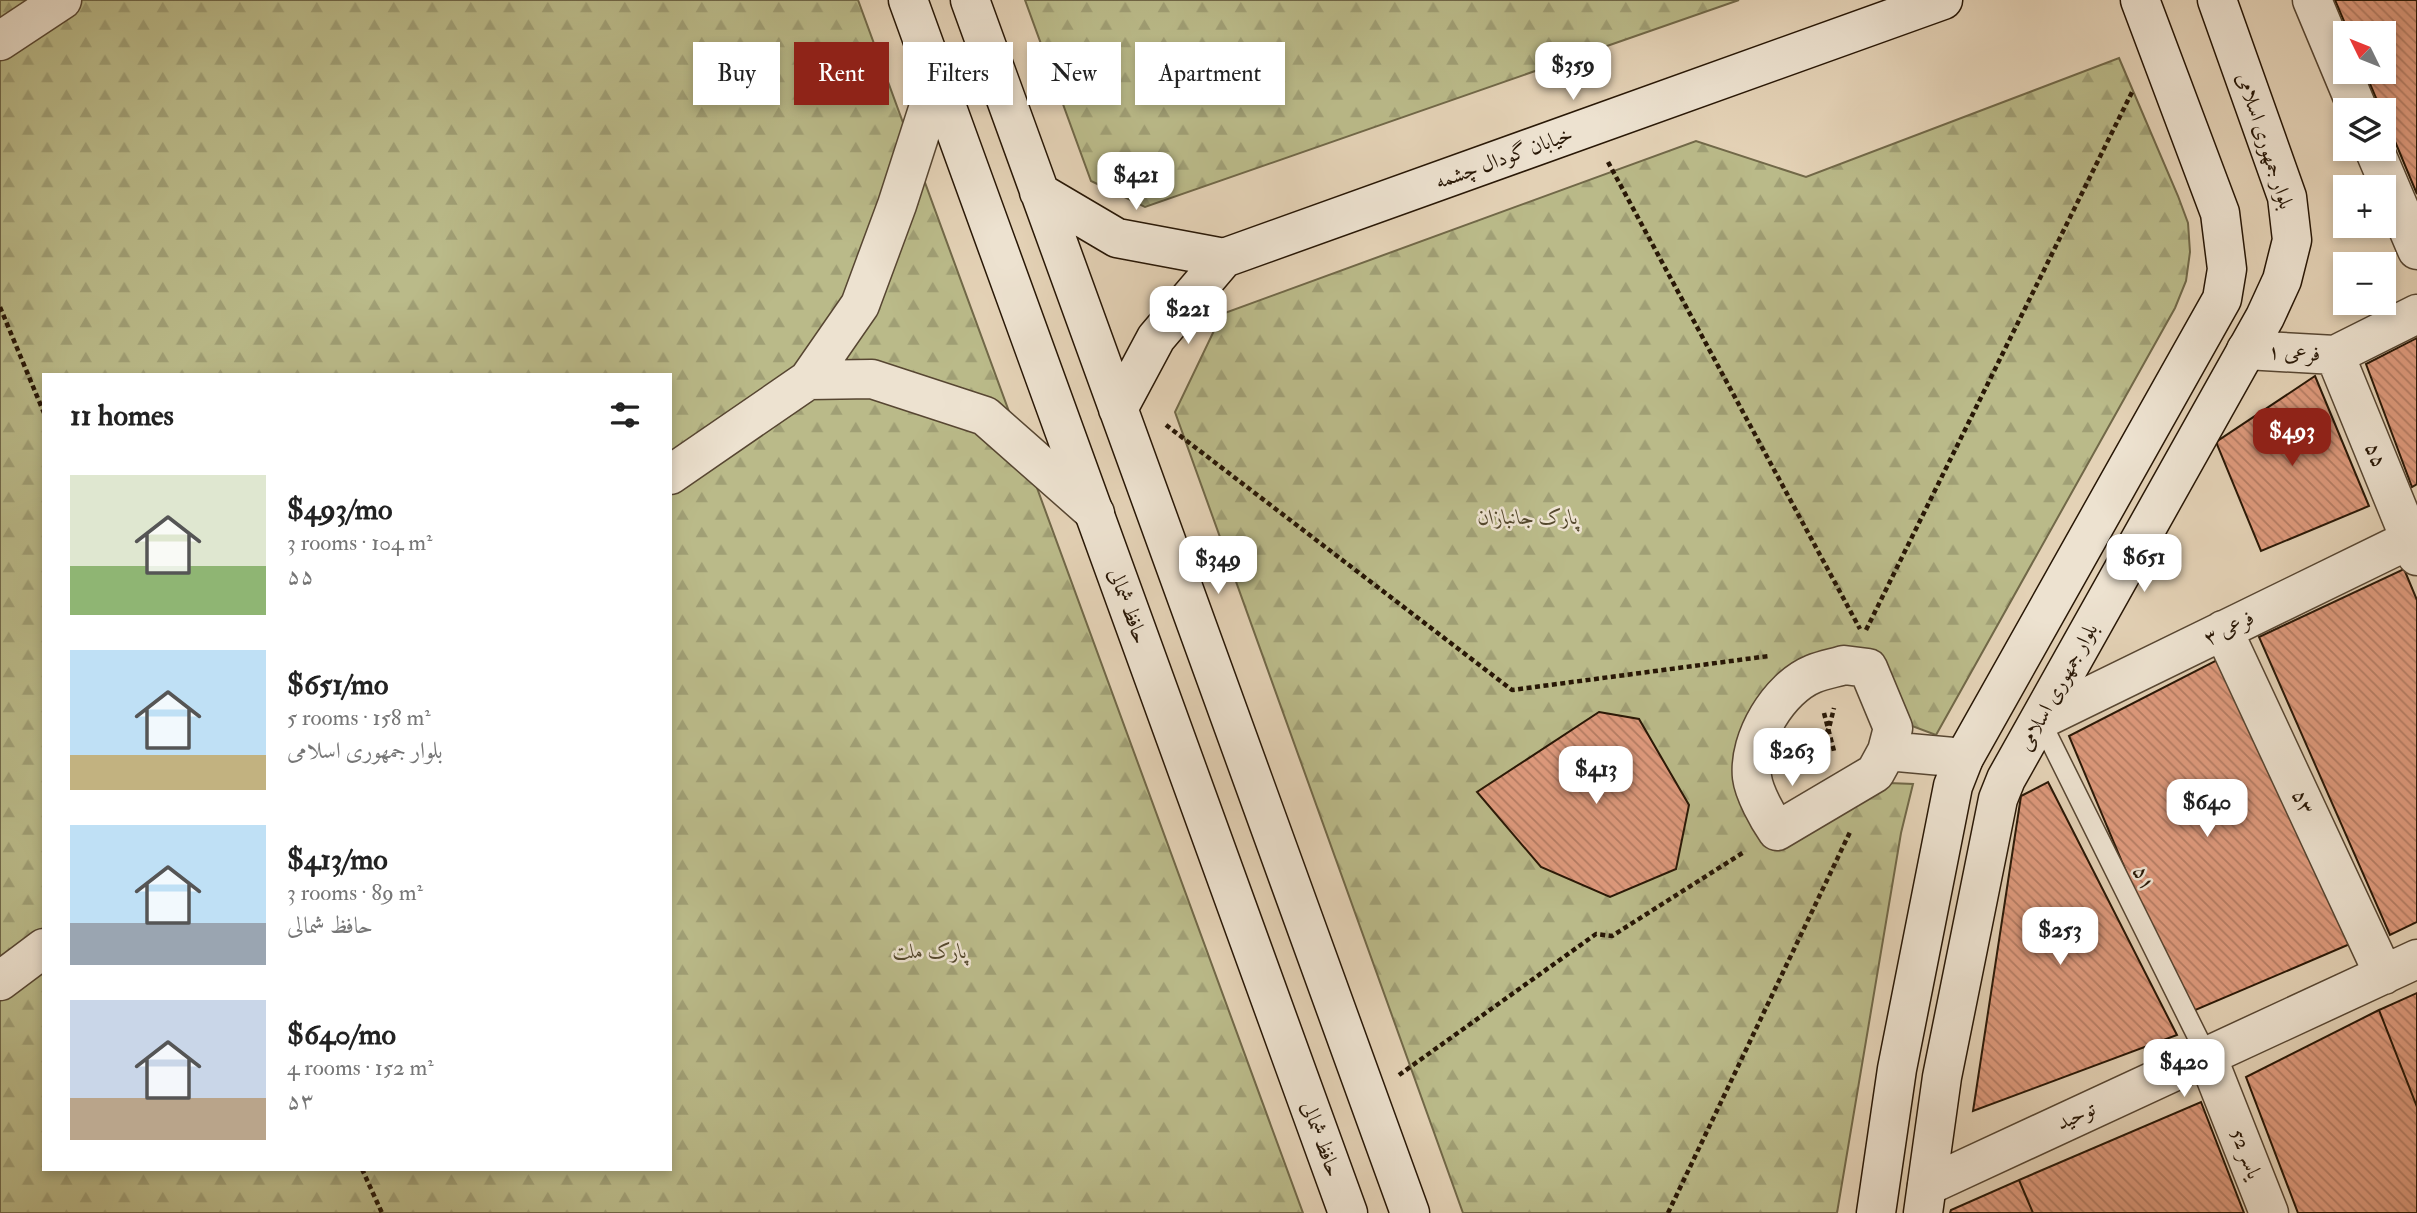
<!DOCTYPE html>
<meta charset="utf-8">
<style>
body{margin:0;font-family:"IM FELL Double Pica",Amiri,serif;background:#f6f6f6;color:#222;height:100vh;display:flex;flex-direction:column;font-size:26px;white-space:nowrap}
*{box-sizing:border-box;margin:0}
p{font-size:23px;color:#767676}
.icon{flex:none;width:38px;height:38px;fill:none;stroke:currentColor;stroke-width:2;stroke-linecap:round;stroke-linejoin:round}
.map{position:relative;flex:1;overflow:hidden}
.details{position:absolute;left:42px;top:373px;width:630px;height:798px;display:flex;flex-direction:column;background:#fff;border-radius:0px;box-shadow:0 4px 10px #0003}
.details>*{flex:none}
.banner{position:absolute;left:693px;top:42px;width:665px;height:63px;display:flex;gap:14px}
.needle{width:46px;rotate:313deg}
.tools{position:absolute;left:2333px;top:21px;display:grid;gap:14px}
.tools a{display:grid;place-items:center;width:63px;height:63px;border-radius:0px;background:#fff;box-shadow:0 4px 10px #0003;font-size:35px}
.price{position:absolute;translate:-50% -60px;padding:0 16px;border-radius:14px;background:#fff;color:#222;font-size:23px;line-height:46px;filter:drop-shadow(0 2px 4px #0008)}
.price::after{content:'';position:absolute;left:50%;top:42px;width:21px;height:16px;margin-left:-10px;background:inherit;clip-path:polygon(0 0,100% 0,50% 100%)}
.price.on{background:#8f2418;color:#fff}
ul{padding:0;list-style:none}
li{display:flex;align-items:center;gap:21px;height:175px;padding:0 28px}
li span{display:grid;place-items:center;flex:none;width:196px;height:140px;border-radius:0px;color:#555}
li>.icon{margin-inline-start:auto}
span .icon{width:84px;height:84px;fill:#fffc;stroke-width:1}
li b{font-size:30px}
h2{display:flex;justify-content:space-between;align-items:center;height:84px;padding:0 28px;font-size:30px}
.pill{padding:0 24px;border-radius:0px;background:#fff;box-shadow:0 4px 10px #0003;font-size:24px;line-height:63px}
.pill.on{background:#8f2418;color:#fff}
.map>svg:first-child{display:block}
</style>
<div class="map">
<svg width="2417" height="1213" viewBox="0 0 2417 1213">
<defs>
<pattern id="forest-firs" width="22" height="20" patternUnits="userSpaceOnUse" patternTransform="scale(1.75)"><rect width="22" height="20" fill="#baba89"/><path d="M5 1l3.5 6h-7zM16 11l3.5 6h-7z" fill="#a09f75"/></pattern>
<pattern id="building-back-hatch" width="6" height="6" patternUnits="userSpaceOnUse" patternTransform="scale(1.75)"><rect width="6" height="6" fill="#df9a7d"/><path d="M-1 5l2 2M0 0l6 6M5-1l2 2" fill="none" stroke="#b57d64"/></pattern>
</defs>
<rect width="100%" height="100%" fill="#e4d2b6"/>
<filter id="stains"><feTurbulence type="fractalNoise" baseFrequency=".00286" numOctaves="4"/><feColorMatrix values="0 0 0 0 .2 0 0 0 0 .09 0 0 0 0 .02 0 0 0 .5 -.17"/></filter>
<radialGradient id="worn" r=".72"><stop offset=".6" stop-color="#630" stop-opacity="0"/><stop offset="1" stop-color="#630" stop-opacity=".3"/></radialGradient>
<!-- forest -->
<path fill="url(#forest-firs)" stroke="#716848" stroke-width="2" fill-rule="evenodd" d="M0,0H858L1303,1213H0ZM44,374H670V1169H44Z
M1025,0H1739L1145,207L1091,181Z
M2119,58L2178,196L2188,223L2190,252L2186,281L2175,308L1936,735L1904,723L1871,650L1767,691L1761,827L1889,783L1913,784L1901,833L1837,1213H1463L1175,412L1222,314L1696,141L1806,177Z"/>
<!-- building -->
<path fill="url(#building-back-hatch)" stroke="#281706" stroke-width="2" d="M2335,0H2417V194L2384,115V110H2381L2365,72H2384V33H2349Z
M2417,338V484L2412,487L2366,364Z
M2315,376L2369,506L2261,551L2216,442Z
M2404,569L2417,600V922L2390,935L2259,637Z
M2219,659L2350,944L2186,1014L2069,736Z
M1599,712L1639,719L1689,805L1676,869L1610,897L1541,867L1477,792Z
M2048,782L2177,1035L1973,1111L2021,796Z
M2417,993V1107L2379,1010Z
M2379,1010L2417,1107V1213H2298L2246,1077Z
M2201,1102L2244,1213H2033L2019,1180Z
M2019,1180L2033,1213H1950L1951,1210Z"/>
<g fill="none" stroke-linecap="round" stroke-linejoin="round">
<!-- service casing -->
<g stroke="#574632" stroke-width="22">
<path id="service" d="M2040,720L2207,1056"/>
</g>
<!-- minor casing -->
<g stroke="#574632" stroke-width="41">
<path id="minor" d="M2312,0L2358,110
M2374,149L2417,250
M2246,350L2335,355L2417,314
M2335,355L2417,556
M2223,630L2384,975
M1844,665L1868,668L1893,728L1887,751L1875,773L1777,831C1768,818 1754,793 1752,777C1748,739 1779,688 1813,674C1823,670 1834,668 1844,665Z
M2040,720L2417,536
M1887,751L1964,758
M2207,1056L2269,1213
M1927,1186L2417,959"/>
</g>
<!-- tertiary casing -->
<g stroke="#574632" stroke-width="41">
<path id="tertiary" d="M0,41L62,0
M808,380L872,379L985,416L1095,513
M670,475L808,380L860,305L897,205L937,81
M0,981L44,948"/>
</g>
<!-- secondary casing -->
<g stroke="#281706" stroke-width="41">
<path id="secondary" d="M908,0L1348,1213
M970,0L1410,1213
M1039,192L1117,238L1224,258
M1224,258L1943,0
M1118,409L1156,338L1224,258
M1876,1213L1897,1069L1953,786L1964,758L2222,299L2227,269L2220,213L2140,0
M1923,1213L1942,1077L1998,799L2006,779L2265,317L2282,280L2292,240L2287,197L2217,0"/>
</g>
<!-- path -->
<path stroke="#281706" stroke-width="4.5" stroke-dasharray="5 3.5" stroke-linecap="butt" d="M1608,162L1860,629
M0,307L44,413
M1166,425L1512,690L1769,656
M1866,630L2132,92
M1824,713L1834,751
M1811,764L1829,728L1834,708
M1399,1075L1596,934L1612,936L1744,852
M362,1169L382,1213
M1668,1213L1850,832"/>
<!-- service -->
<use href="#service" stroke="#ede2d0" stroke-width="19"/>
<!-- minor -->
<use href="#minor" stroke="#ede2d0" stroke-width="38"/>
<!-- tertiary -->
<use href="#tertiary" stroke="#ede2d0" stroke-width="38"/>
<!-- secondary -->
<use href="#secondary" stroke="#ede2d0" stroke-width="38"/>
</g>
<g text-anchor="middle" dominant-baseline="central" stroke-width="5" stroke-linejoin="round" paint-order="stroke">
<!-- street labels -->
<g font-size="21" fill="#281706" stroke="#ede2d0">
<text transform="translate(2265 141) rotate(72)">بلوار جمهوری اسلامی</text>
<text transform="translate(1504 158) rotate(-20)">خیابان گودال چشمه</text>
<text transform="translate(2294 353) rotate(3)">فرعی ۱</text>
<text transform="translate(2376 455) rotate(68)">۵۵</text>
<text transform="translate(1128 606) rotate(70)">حافظ شمالی</text>
<text transform="translate(2229 628) rotate(-26)">فرعی ۳</text>
<text transform="translate(2058 687) rotate(-61)">بلوار جمهوری اسلامی</text>
<text transform="translate(2303 802) rotate(65)">۵۳</text>
<text transform="translate(2144 878) rotate(64)">۵۱</text>
<text transform="translate(2076 1116) rotate(-25)">توحید</text>
<text transform="translate(1321 1139) rotate(70)">حافظ شمالی</text>
<text transform="translate(2246 1154) rotate(69)">یاسر 52</text>
</g>
<!-- park labels -->
<g font-size="21" font-style="italic" fill="#54482d" stroke="#ede2d0">
<text x="1528" y="517">پارک جانبازان</text>
<text x="930" y="951">پارک ملت</text>
</g>
</g>
<rect width="100%" height="100%" filter="url(#stains)"/>
<rect width="100%" height="100%" fill="url(#worn)"/>
</svg>
<div class="tools">
<a><svg class="needle" viewBox="-14 -14 28 28"><path d="M0-13l5 13h-10z" fill="#e53935"/><path d="M0 13l5-13h-10z" fill="#767676"/></svg></a>
<a><svg class="icon" aria-label="layers" viewBox="0 0 24 24"><path d="M12 4l9 5-9 5-9-5zM3 14l9 5 9-5"/></svg></a>
<a>+</a>
<a>−</a>
</div>
<b class="price" style="left:1573px;top:102px">$359</b>
<b class="price" style="left:1136px;top:212px">$421</b>
<b class="price" style="left:1188px;top:346px">$221</b>
<b class="price on" style="left:2292px;top:468px">$493</b>
<b class="price" style="left:2144px;top:594px">$651</b>
<b class="price" style="left:1218px;top:596px">$349</b>
<b class="price" style="left:1792px;top:788px">$263</b>
<b class="price" style="left:1596px;top:806px">$413</b>
<b class="price" style="left:2207px;top:839px">$640</b>
<b class="price" style="left:2060px;top:967px">$253</b>
<b class="price" style="left:2184px;top:1099px">$420</b>
<div class="banner">
<a class="pill">Buy</a>
<a class="pill on">Rent</a>
<a class="pill">Filters</a>
<a class="pill">New</a>
<a class="pill">Apartment</a>
</div>
<section class="details">
<h2>11 homes<svg class="icon" aria-label="filters" viewBox="0 0 24 24"><path d="M4 7h16M4 17h16"/><circle cx="9" cy="7" r="2"/><circle cx="15" cy="17" r="2"/></svg></h2>
<ul>
<li><span style="background:linear-gradient(#dfe7d0 65%,#8fb573 0)"><svg class="icon" aria-label="home" viewBox="0 0 24 24"><path d="M3 11l9-7 9 7M6 9v11h12V9"/></svg></span><div><b>$493/mo</b><p>3 rooms · 104 m²</p><p>۵۵</p></div></li>
<li><span style="background:linear-gradient(#bfe0f5 75%,#c2b280 0)"><svg class="icon" aria-label="home" viewBox="0 0 24 24"><path d="M3 11l9-7 9 7M6 9v11h12V9"/></svg></span><div><b>$651/mo</b><p>5 rooms · 158 m²</p><p>بلوار جمهوری اسلامی</p></div></li>
<li><span style="background:linear-gradient(#bfe0f5 70%,#9aa5b1 0)"><svg class="icon" aria-label="home" viewBox="0 0 24 24"><path d="M3 11l9-7 9 7M6 9v11h12V9"/></svg></span><div><b>$413/mo</b><p>3 rooms · 89 m²</p><p>حافظ شمالی</p></div></li>
<li><span style="background:linear-gradient(#c9d6e8 70%,#b9a48a 0)"><svg class="icon" aria-label="home" viewBox="0 0 24 24"><path d="M3 11l9-7 9 7M6 9v11h12V9"/></svg></span><div><b>$640/mo</b><p>4 rooms · 152 m²</p><p>۵۳</p></div></li>
</ul>
</section>
</div>
